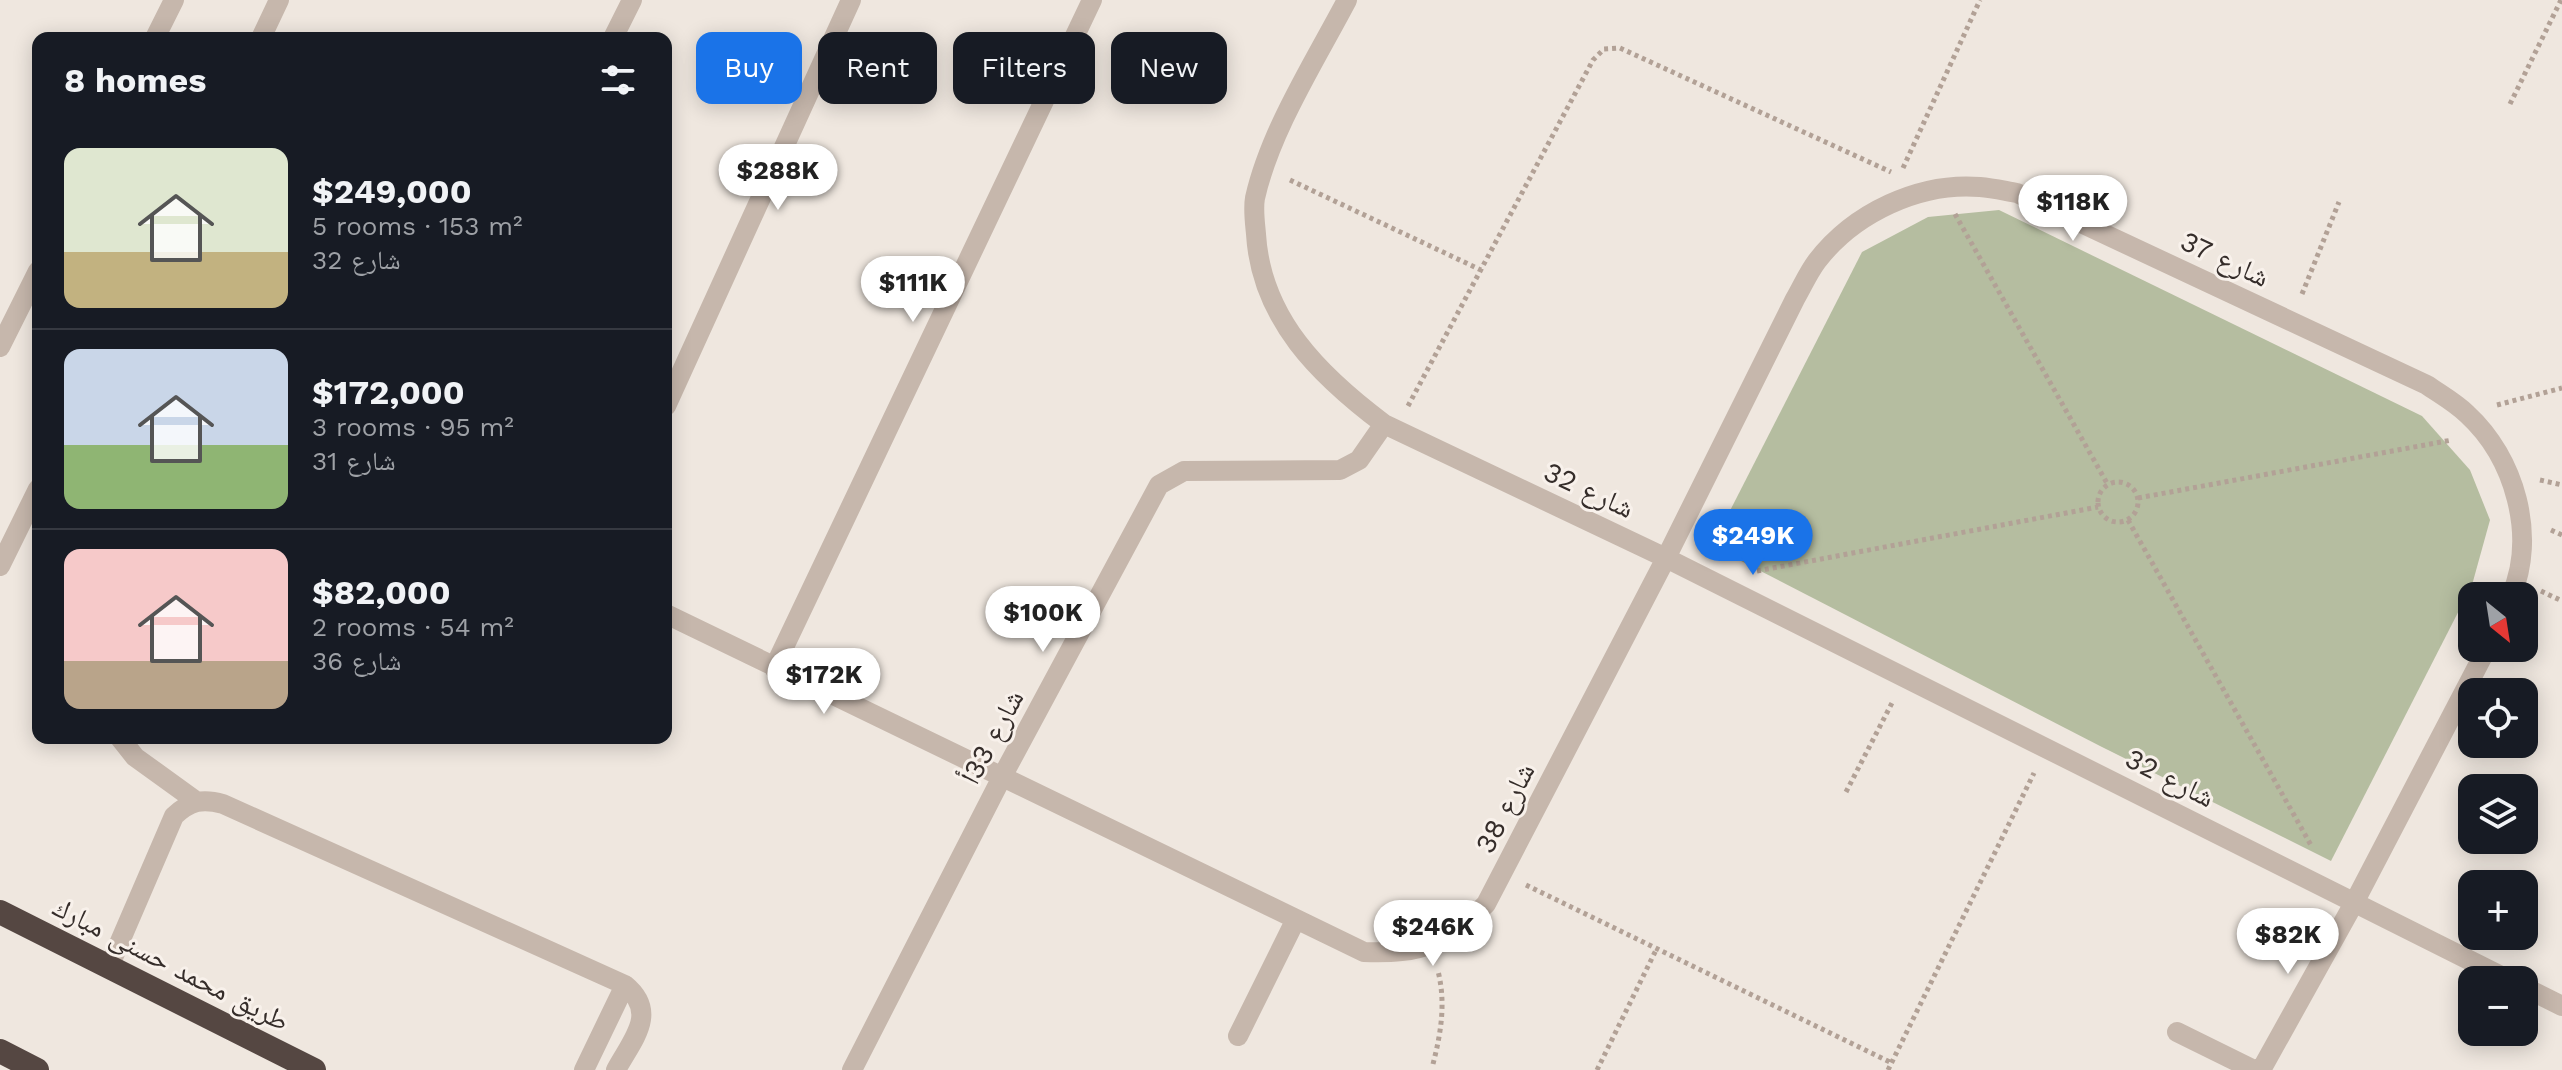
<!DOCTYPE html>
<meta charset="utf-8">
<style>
body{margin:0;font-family:"Work Sans","Noto Naskh Arabic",sans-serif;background:#20242c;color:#f1f3f6;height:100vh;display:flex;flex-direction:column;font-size:30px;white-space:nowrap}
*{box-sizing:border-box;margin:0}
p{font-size:26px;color:#9ea1a6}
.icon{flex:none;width:44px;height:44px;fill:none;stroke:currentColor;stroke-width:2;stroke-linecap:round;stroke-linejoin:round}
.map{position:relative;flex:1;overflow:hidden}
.details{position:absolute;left:32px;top:32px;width:640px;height:712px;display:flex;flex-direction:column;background:#171b24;border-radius:16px;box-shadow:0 4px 20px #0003}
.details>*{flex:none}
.hud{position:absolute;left:696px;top:32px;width:760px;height:72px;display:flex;gap:16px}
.needle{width:52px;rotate:150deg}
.tools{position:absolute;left:2458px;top:582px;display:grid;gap:16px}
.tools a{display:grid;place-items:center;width:80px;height:80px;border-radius:16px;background:#171b24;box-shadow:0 4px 20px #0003;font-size:40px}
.price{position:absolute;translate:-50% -68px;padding:0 18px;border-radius:28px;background:#fff;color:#222;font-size:26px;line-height:52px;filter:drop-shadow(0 2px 4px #0008)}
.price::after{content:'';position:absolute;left:50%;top:48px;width:24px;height:18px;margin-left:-12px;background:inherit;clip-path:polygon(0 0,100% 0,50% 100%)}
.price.current{background:#1a73e8;color:#fff}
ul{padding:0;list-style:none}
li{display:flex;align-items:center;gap:24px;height:200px;padding:0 32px}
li+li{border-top:2px solid #363941}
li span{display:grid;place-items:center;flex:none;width:224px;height:160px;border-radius:16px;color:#555}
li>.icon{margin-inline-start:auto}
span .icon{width:96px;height:96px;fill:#fffc;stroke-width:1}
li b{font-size:34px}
h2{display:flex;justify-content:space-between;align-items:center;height:96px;padding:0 32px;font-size:34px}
.pill{padding:0 28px;border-radius:16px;background:#171b24;box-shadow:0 4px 20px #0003;font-size:28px;line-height:72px}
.pill.current{background:#1a73e8;color:#fff}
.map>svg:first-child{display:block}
</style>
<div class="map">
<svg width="2562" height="1070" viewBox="0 0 2562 1070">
<rect width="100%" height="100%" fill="#efe7df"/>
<!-- green -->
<path fill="#b5bda0" d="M1999,210L2422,416L2470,470L2490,520L2472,585L2331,861L2100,746L1712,546L1862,252L1928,217Z"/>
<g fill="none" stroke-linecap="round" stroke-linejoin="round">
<!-- path -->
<path stroke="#b2a196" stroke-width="5" stroke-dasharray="4 4" stroke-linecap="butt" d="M2510,104L2561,0
M1903,168L1980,0
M1290,180L1481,270
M1955,214L2108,485
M2302,294L2339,202
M2497,405L2562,388
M1408,406L1593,60L1604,49L1620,48L1891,172
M2540,480L2562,485
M2098 502a20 20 0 1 1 40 0a20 20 0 1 1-40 0Z
M2138,498L2452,440
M2128,520L2312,847
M2551,530L2562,535
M1757,571L2098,507
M2541,591L2562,601
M1846,792L1893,701
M1526,885L1892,1063
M1433,1064C1441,1033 1446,1003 1438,971
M1597,1070L1657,948
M1888,1070L2034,773"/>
<!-- minor -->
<path stroke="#c6b7ac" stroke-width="20" d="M1347,0C1315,61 1270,131 1255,198C1253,209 1255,223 1256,234C1261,319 1320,376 1384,424L1666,558L2509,980
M155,38L174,0
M261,38L279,0
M613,38L632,0
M0,347L38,271
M666,406L851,0
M0,566L38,489
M666,614L1364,952C1422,954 1445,945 1486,904L1666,558L1795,299C1802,287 1808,273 1817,261C1854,213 1919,182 1980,187C1993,188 2005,191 2017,193L2427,385C2440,394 2456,403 2467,414C2515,458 2537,536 2511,596
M774,668L1092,0
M120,738L135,757L196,801
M109,967L174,816C190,801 202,798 223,804L625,985C659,1013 632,1040 616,1070
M2524,987L2562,1006
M2177,1032L2254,1070
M1238,1036L1296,919
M584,1070L625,985
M852,1070L1002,777L1159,485L1184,471L1340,470L1359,460L1384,424
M2261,1070L2354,903L2487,648"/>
<!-- highway -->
<path stroke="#554742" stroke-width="24" d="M0,912L314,1070
M0,1051L37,1070"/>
</g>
<g text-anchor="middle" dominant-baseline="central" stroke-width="6" stroke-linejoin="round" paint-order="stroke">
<!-- street labels -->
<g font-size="28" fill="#352d2a" stroke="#f8f1eb">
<text transform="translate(2225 259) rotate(25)">شارع 37</text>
<text transform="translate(1589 490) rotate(25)">شارع 32</text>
<text transform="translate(992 737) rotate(-62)">شارع 33أ</text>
<text transform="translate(2170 778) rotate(27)">شارع 32</text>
<text transform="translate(1505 808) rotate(-63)">شارع 38</text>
<text transform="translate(171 964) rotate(27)">طريق محمد حسنى مبارك</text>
</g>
</g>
</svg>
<div class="tools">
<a><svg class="needle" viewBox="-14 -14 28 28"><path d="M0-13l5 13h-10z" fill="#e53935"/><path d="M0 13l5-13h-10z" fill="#9ea1a6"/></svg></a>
<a><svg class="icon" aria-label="locate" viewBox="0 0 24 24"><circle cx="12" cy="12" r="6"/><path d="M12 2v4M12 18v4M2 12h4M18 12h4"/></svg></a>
<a><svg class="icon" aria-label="layers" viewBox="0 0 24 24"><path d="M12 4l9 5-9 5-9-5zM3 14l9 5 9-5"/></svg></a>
<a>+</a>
<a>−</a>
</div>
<b class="price" style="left:778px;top:212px">$288K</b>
<b class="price" style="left:2073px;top:243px">$118K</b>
<b class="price" style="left:913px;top:324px">$111K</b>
<b class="price current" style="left:1753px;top:577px">$249K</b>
<b class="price" style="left:1043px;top:654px">$100K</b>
<b class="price" style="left:824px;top:716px">$172K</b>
<b class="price" style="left:1433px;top:968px">$246K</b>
<b class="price" style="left:2288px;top:976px">$82K</b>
<div class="hud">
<a class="pill current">Buy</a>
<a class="pill">Rent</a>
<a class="pill">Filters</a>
<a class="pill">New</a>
</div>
<section class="details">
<h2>8 homes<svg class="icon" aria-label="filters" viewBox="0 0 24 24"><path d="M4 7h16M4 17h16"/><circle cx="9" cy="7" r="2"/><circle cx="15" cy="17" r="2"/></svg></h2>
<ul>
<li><span style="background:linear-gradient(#dfe7d0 65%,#c2b280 0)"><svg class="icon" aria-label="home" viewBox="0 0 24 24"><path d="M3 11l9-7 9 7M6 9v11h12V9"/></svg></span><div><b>$249,000</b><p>5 rooms · 153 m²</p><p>شارع 32</p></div></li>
<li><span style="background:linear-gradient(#c9d6e8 60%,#8fb573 0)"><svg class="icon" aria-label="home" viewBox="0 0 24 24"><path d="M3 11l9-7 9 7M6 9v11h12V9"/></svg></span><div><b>$172,000</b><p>3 rooms · 95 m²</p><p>شارع 31</p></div></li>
<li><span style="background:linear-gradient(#f6c9c9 70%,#b9a48a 0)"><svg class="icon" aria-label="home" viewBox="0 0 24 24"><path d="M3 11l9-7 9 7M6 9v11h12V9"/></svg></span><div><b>$82,000</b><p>2 rooms · 54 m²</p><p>شارع 36</p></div></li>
</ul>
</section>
</div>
